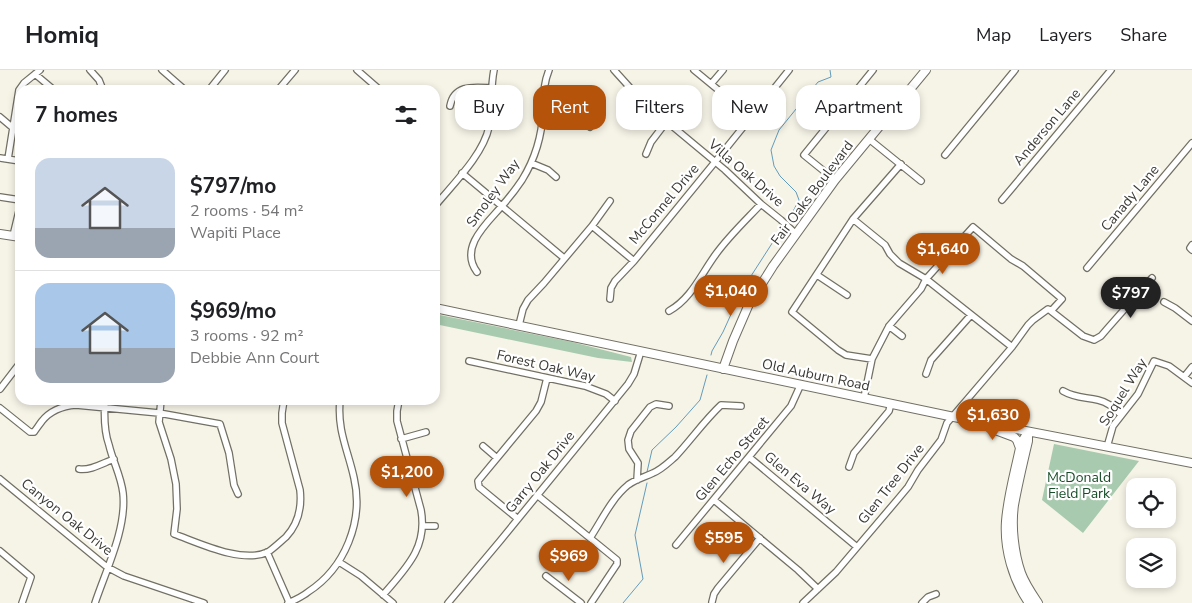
<!DOCTYPE html>
<meta charset="utf-8">
<style>
body{margin:0;font-family:"Nunito Sans",sans-serif;background:#f6f6f6;color:#202124;height:100vh;display:flex;flex-direction:column;font-size:19px;white-space:nowrap}
*{box-sizing:border-box;margin:0}
p{font-size:16px;color:#757577}
.icon{flex:none;width:28px;height:28px;fill:none;stroke:currentColor;stroke-width:2;stroke-linecap:round;stroke-linejoin:round}
.map{position:relative;flex:1;overflow:hidden}
.panel{position:absolute;left:15px;top:15px;width:425px;height:320px;display:flex;flex-direction:column;background:#fff;border-radius:15px;box-shadow:0 2px 8px #0003}
.panel>*{flex:none}
.banner{position:absolute;left:455px;top:15px;width:475px;height:45px;display:flex;gap:10px}
.tools{position:absolute;left:1126px;top:408px;display:grid;gap:10px}
.tools a{display:grid;place-items:center;width:50px;height:50px;border-radius:10px;background:#fff;box-shadow:0 2px 8px #0003;font-size:25px}
.price{position:absolute;translate:-50% -42px;padding:0 11px;border-radius:18px;background:#b45309;color:#fff;font-size:16px;line-height:32px;filter:drop-shadow(0 1px 2px #0008)}
.price::after{content:'';position:absolute;left:50%;top:30px;width:15px;height:11px;margin-left:-8px;background:inherit;clip-path:polygon(0 0,100% 0,50% 100%)}
.price.on{background:#222;color:#fff}
ul{padding:0;list-style:none}
li{display:flex;align-items:center;gap:15px;height:125px;padding:0 20px}
li+li{border-top:1px solid #e0e0e0}
li span{display:grid;place-items:center;flex:none;width:140px;height:100px;border-radius:15px;color:#555}
li>.icon{margin-inline-start:auto}
span .icon{width:60px;height:60px;fill:#fffc;stroke-width:1}
li b{font-size:21px}
h2{display:flex;justify-content:space-between;align-items:center;height:60px;padding:0 20px;font-size:21px}
.tag{padding:0 18px;border-radius:15px;background:#fff;box-shadow:0 2px 8px #0003;font-size:18px;line-height:45px}
.tag.on{background:#b45309;color:#fff}
header{display:flex;align-items:center;gap:30px;box-sizing:border-box;height:70px;padding:0 25px;background:#fff;border-bottom:1px solid #e0e0e0}
header strong{font-size:24px}
nav{display:flex;gap:28px;margin-inline-start:auto;font-size:18px}
.map>svg:first-child{display:block}
</style>
<header>
<strong>Homiq</strong>
<nav><a>Map</a><a>Layers</a><a>Share</a></nav>
</header>
<div class="map">
<svg width="1192" height="533" viewBox="0 0 1192 533">
<rect width="100%" height="100%" fill="#f6f3e7"/>
<!-- green -->
<path fill="#a8caae" d="M435,244L572,272L631,287L632,292L598,288L435,254Z
M1054,374L1139,391L1083,463L1042,430Z"/>
<g fill="none" stroke-linecap="round" stroke-linejoin="round">
<!-- stream -->
<path stroke="#639cbb" stroke-width="1" d="M790,147L799,130L796,122L780,106L774,96L771,80L779,60L818,12L831,7L830,0
M711,285L712,281L723,262L742,220L780,161
M647,402L652,380L676,357L700,330L707,305
M623,533L643,509L635,465L647,413"/>
<!-- minor casing -->
<g stroke="#727065" stroke-width="8">
<path id="minor" d="M90,0L99,10L103,20
M162,0L185,20
M357,0L380,20
M614,0L642,31L725,100L761,134L781,150L796,164
M694,0L751,47
M35,4L54,20
M711,14L723,0
M209,20L225,0
M278,20L295,0
M450,36C454,14 474,17 491,18
M544,39C564,40 575,43 590,57
M0,47L13,58
M869,69L921,111
M646,84L651,72L667,51
M945,85L1015,0
M0,88L20,91
M8,89L19,20L24,13L40,0
M531,93L548,100L556,107
M462,103L564,188
M835,110L804,85L873,0
M0,127L20,130
M1002,130L1111,0
M435,136C453,114 483,85 489,57C493,38 490,19 494,0
M853,149L885,175L890,184L899,193L926,209L1012,277
M592,156L634,191
M13,166L20,137
M1192,175L1190,178L1192,180
M1087,198L1192,73
M477,202C459,178 486,154 501,137C509,128 516,119 522,110C535,89 542,66 543,41C544,26 543,15 549,0
M817,205L847,225
M610,229L611,218L615,211L634,191L715,92L789,0
M1164,232L1175,238L1192,251
M669,241C692,228 701,204 716,184C729,166 746,150 761,134
M1051,241L1083,266L1094,270L1101,266L1107,259L1152,208
M519,255L523,239L528,230L544,213L592,156L610,131
M889,256L902,266
M872,289L846,285L838,280L792,242L853,149L901,94
M469,291L585,316L606,324L615,331
M926,304L931,290L971,245
M1184,307L1192,297
M0,319L20,293
M1063,321C1075,328 1085,327 1098,330C1107,332 1115,338 1121,345
M864,328L872,289L889,256L921,219L926,209L973,157L1011,189L1023,196L1062,229L1051,241
M161,330L159,352L171,389L176,414L177,439L174,464C199,473 242,494 268,482C274,478 280,472 286,467C298,454 302,438 300,420L282,353V343L284,330
M0,338L30,362H34C37,358 39,355 42,351C50,341 63,336 76,335L159,343L220,354L229,383L234,415L238,424
M401,369L426,362
M483,376L497,388
M1107,377L1113,356L1138,324L1154,291L1169,296L1192,313
M749,387L857,477
M849,397L854,383L889,341L891,333
M79,399C90,401 103,393 114,389
M0,409L107,497L124,506L204,533
M637,410L638,393L629,379L628,370L631,361L650,337L656,334L669,336
M537,425L617,490V494L591,533
M714,430L798,500L818,519
M518,449L479,417L478,411L536,341L541,332L547,308
M422,456H435
M590,468C602,450 611,429 628,415C636,409 645,407 653,403C661,400 668,393 675,387C691,370 704,351 721,335L741,336
M676,475L791,336L801,314
M0,481L31,507L22,533
M267,482L289,532
M339,492L361,506L393,533
M546,506L581,533
M383,525C405,499 428,478 421,440L397,351V341L399,330
M712,532L714,524L718,518L760,468
M95,533C106,500 127,458 123,423C121,406 113,392 109,375C104,361 104,345 105,330
M288,533C295,530 302,527 308,522C345,498 364,451 354,408C348,380 337,361 340,330
M448,533L500,471L628,314L634,304L641,281
M803,533L836,502L898,429L908,417L918,400L941,370L947,353L1012,277L1028,255L1033,250L1048,239L1051,241
M922,533L928,527L936,524"/>
</g>
<!-- major casing -->
<g stroke="#727065" stroke-width="10">
<path id="major" d="M0,164L20,167
M435,238L954,347L1192,393
M723,299L733,271L749,234L773,196L835,110L926,0
M990,358L1014,367L1017,370L1020,378
M1028,362L1023,370L1020,378C1015,402 1008,426 1006,451C1004,479 1013,510 1029,533
M1028,364V371C1023,392 1018,413 1014,435C1011,456 1014,483 1021,503C1025,514 1032,524 1038,533"/>
</g>
<!-- minor -->
<use href="#minor" stroke="#fff" stroke-width="5.5"/>
<!-- major -->
<use href="#major" stroke="#fff" stroke-width="8"/>
</g>
<g text-anchor="middle" dominant-baseline="central" stroke-width="4.5" stroke-linejoin="round" paint-order="stroke">
<!-- street labels -->
<g font-size="14" fill="#3b3a35" stroke="#fff">
<text transform="translate(1047 57) rotate(-50)">Anderson Lane</text>
<text transform="translate(746 103) rotate(41)">Villa Oak Drive</text>
<text transform="translate(493 123) rotate(-54)">Smoley Way</text>
<text transform="translate(812 123) rotate(-53)">Fair Oaks Boulevard</text>
<text transform="translate(1130 128) rotate(-50)">Canady Lane</text>
<text transform="translate(664 134) rotate(-50)">McConnel Drive</text>
<text transform="translate(546 296) rotate(13)">Forest Oak Way</text>
<text transform="translate(816 305) rotate(12)">Old Auburn Road</text>
<text transform="translate(1123 322) rotate(-58)">Soquel Way</text>
<text transform="translate(732 389) rotate(-50)">Glen Echo Street</text>
<text transform="translate(540 402) rotate(-51)">Garry Oak Drive</text>
<text transform="translate(800 413) rotate(40)">Glen Eva Way</text>
<text transform="translate(891 414) rotate(-52)">Glen Tree Drive</text>
<text transform="translate(67 447) rotate(39)">Canyon Oak Drive</text>
</g>
<!-- park labels -->
<g font-size="14" fill="#174e29" stroke="#fff">
<text x="1079" y="407">McDonald<tspan x="1079" dy="16">Field Park</tspan></text>
</g>
</g>
</svg>
<div class="tools">
<a><svg class="icon" aria-label="locate" viewBox="0 0 24 24"><circle cx="12" cy="12" r="6"/><path d="M12 2v4M12 18v4M2 12h4M18 12h4"/></svg></a>
<a><svg class="icon" aria-label="layers" viewBox="0 0 24 24"><path d="M12 4l9 5-9 5-9-5zM3 14l9 5 9-5"/></svg></a>
</div>
<b class="price" style="left:943px;top:205px">$1,640</b>
<b class="price" style="left:731px;top:247px">$1,040</b>
<b class="price on" style="left:1131px;top:249px">$797</b>
<b class="price" style="left:993px;top:371px">$1,630</b>
<b class="price" style="left:407px;top:428px">$1,200</b>
<b class="price" style="left:724px;top:494px">$595</b>
<b class="price" style="left:569px;top:512px">$969</b>
<div class="banner">
<a class="tag">Buy</a>
<a class="tag on">Rent</a>
<a class="tag">Filters</a>
<a class="tag">New</a>
<a class="tag">Apartment</a>
</div>
<section class="panel">
<h2>7 homes<svg class="icon" aria-label="filters" viewBox="0 0 24 24"><path d="M4 7h16M4 17h16"/><circle cx="9" cy="7" r="2"/><circle cx="15" cy="17" r="2"/></svg></h2>
<ul>
<li><span style="background:linear-gradient(#c9d6e8 70%,#9aa5b1 0)"><svg class="icon" aria-label="home" viewBox="0 0 24 24"><path d="M3 11l9-7 9 7M6 9v11h12V9"/></svg></span><div><b>$797/mo</b><p>2 rooms · 54 m²</p><p>Wapiti Place</p></div></li>
<li><span style="background:linear-gradient(#a9c7e8 65%,#9aa5b1 0)"><svg class="icon" aria-label="home" viewBox="0 0 24 24"><path d="M3 11l9-7 9 7M6 9v11h12V9"/></svg></span><div><b>$969/mo</b><p>3 rooms · 92 m²</p><p>Debbie Ann Court</p></div></li>
</ul>
</section>
</div>
